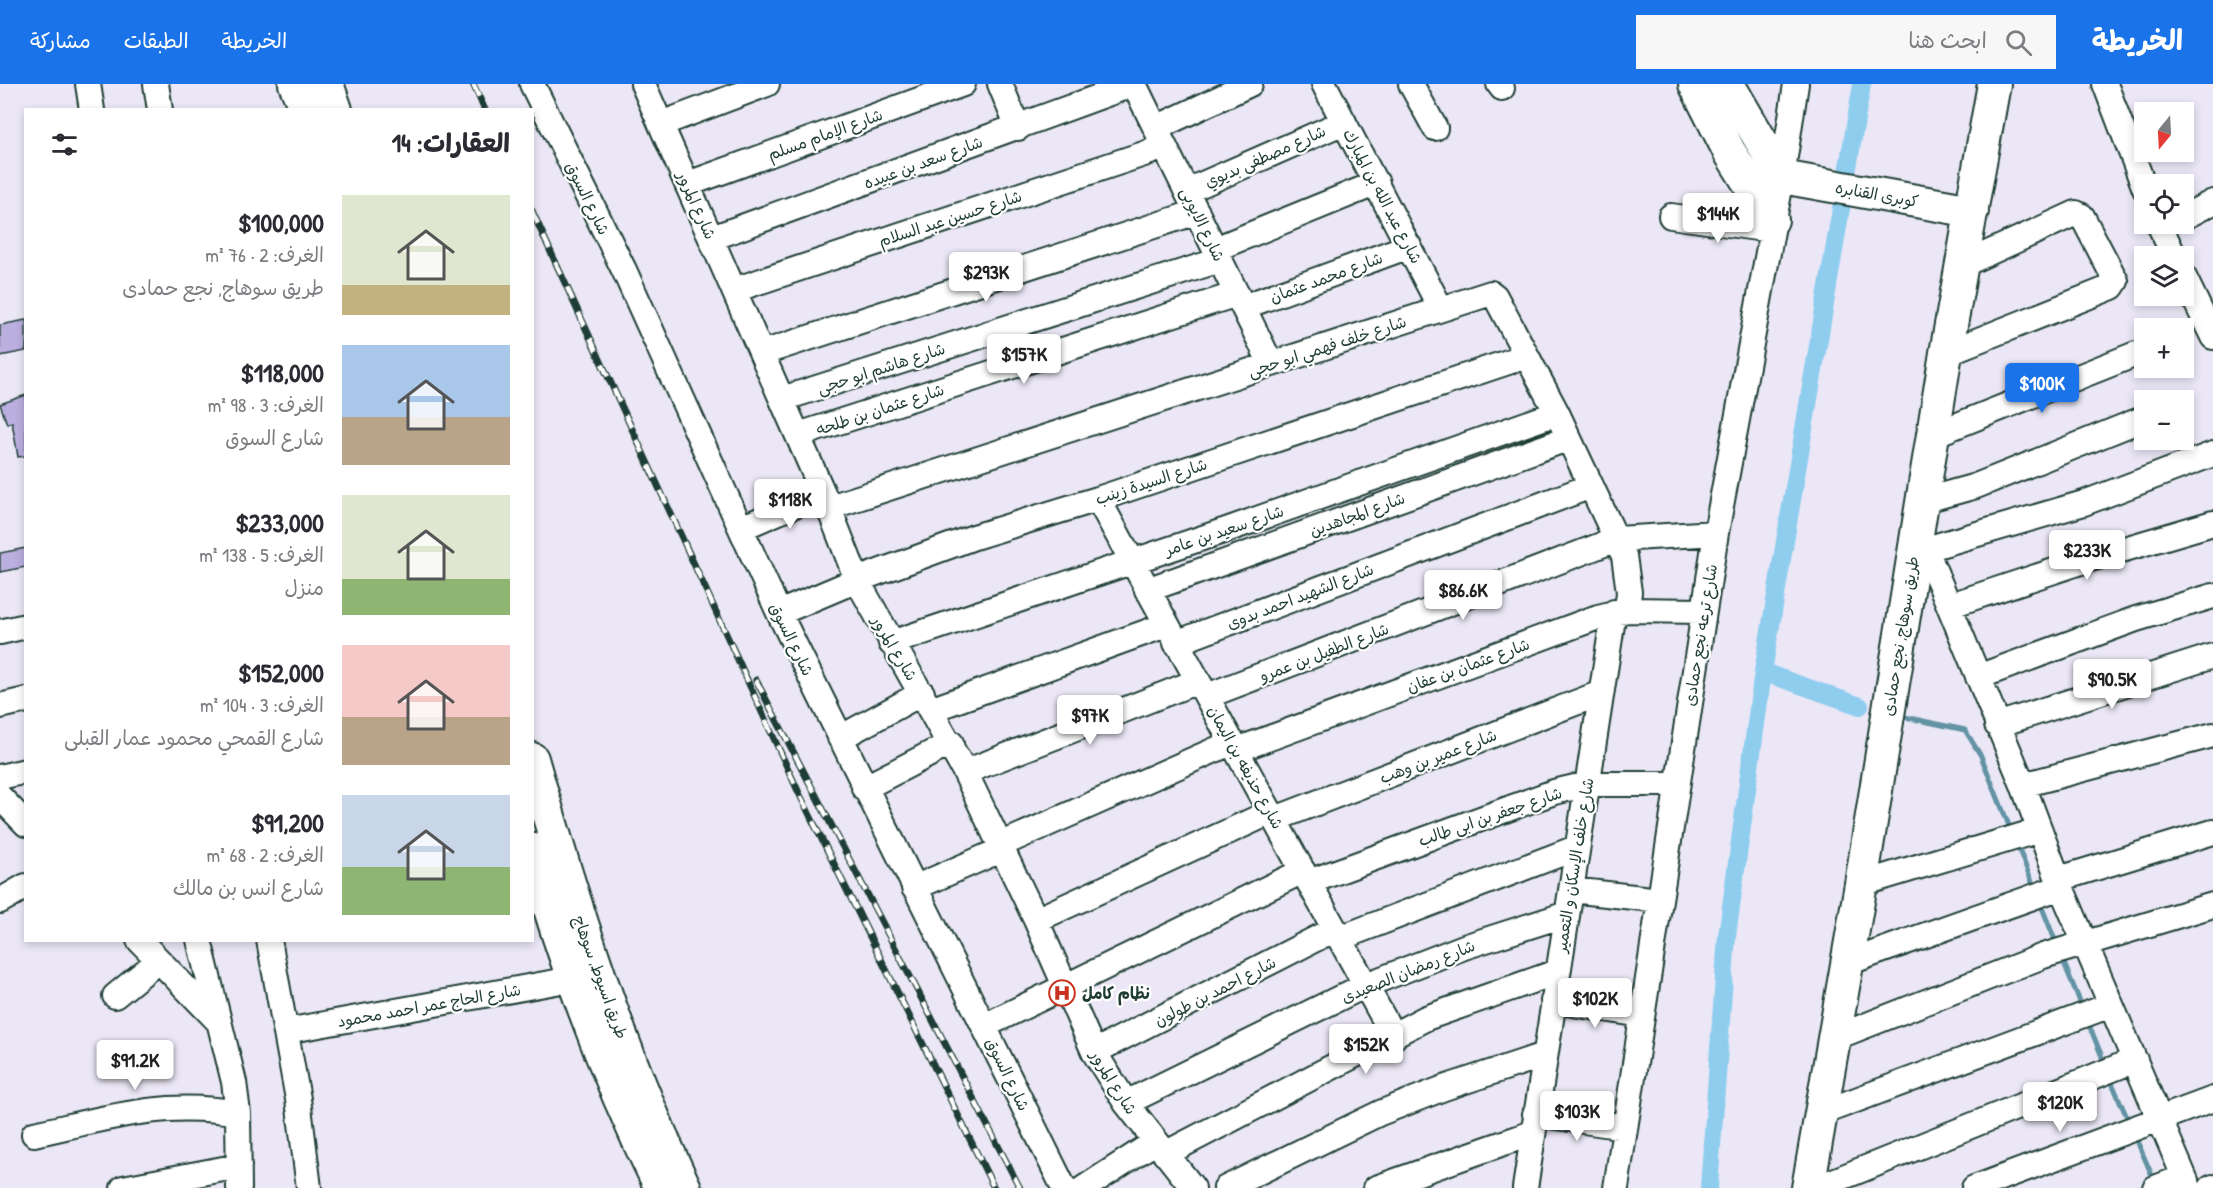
<!DOCTYPE html>
<html lang="ar">
<meta charset="utf-8">
<style>
body{margin:0;font-family:"Patrick Hand","Playpen Sans Arabic",sans-serif;background:#f7f7f7;color:#2b2b33;direction:rtl;height:100vh;display:flex;flex-direction:column;font-size:22px;white-space:nowrap}
*{box-sizing:border-box;margin:0}
p{font-size:20px;color:#7c7c81}
.icon{flex:none;width:33px;height:33px;fill:none;stroke:currentColor;stroke-width:2;stroke-linecap:round;stroke-linejoin:round}
.map{position:relative;flex:1;overflow:hidden;direction:ltr}
.side{position:absolute;left:24px;top:24px;width:510px;height:834px;display:flex;flex-direction:column;background:#fff;border-radius:0px;box-shadow:0 3px 9px #0003;direction:rtl}
.side>*{flex:none}
.needle{width:39px;rotate:198deg}
.fabs{position:absolute;left:2134px;top:18px;display:grid;gap:12px}
.fabs a{display:grid;place-items:center;width:60px;height:60px;border-radius:0px;background:#fff;box-shadow:0 3px 9px #0003;font-size:30px}
.price{position:absolute;translate:-50% -51px;padding:0 14px;border-radius:6px;background:#fff;color:#222;font-size:20px;line-height:39px;filter:drop-shadow(0 2px 3px #0008)}
.price::after{content:'';position:absolute;left:50%;top:36px;width:18px;height:14px;margin-left:-9px;background:inherit;clip-path:polygon(0 0,100% 0,50% 100%)}
.price.on{background:#1a73e8;color:#fff}
ul{padding:0;list-style:none}
li{display:flex;align-items:center;gap:18px;height:150px;padding:0 24px}
li span{display:grid;place-items:center;flex:none;width:168px;height:120px;border-radius:0px;color:#555}
li>.icon{margin-inline-start:auto}
span .icon{width:72px;height:72px;fill:#fffc;stroke-width:1}
li b{font-size:26px}
h2{display:flex;justify-content:space-between;align-items:center;height:72px;padding:0 24px;font-size:26px}
header{display:flex;align-items:center;gap:36px;box-sizing:border-box;height:84px;padding:0 30px;background:#1a73e8;color:#fff}
header strong{font-size:28px}
nav{display:flex;gap:33px;margin-inline-start:auto;font-size:21px}
.search{width:420px;height:54px;background:#f7f7f7;display:flex;align-items:center;gap:15px;box-sizing:border-box;padding:0 21px;border-radius:0px;color:#7c7c81;font-size:22px}
.map>svg:first-child{display:block}
</style>
<header>
<strong>الخريطة</strong>
<div class="search"><svg class="icon" aria-label="search" viewBox="0 0 24 24"><circle cx="10" cy="10" r="6"/><path d="M15 15l6 6"/></svg>ابحث هنا</div>
<nav><a>الخريطة</a><a>الطبقات</a><a>مشاركة</a></nav>
</header>
<div class="map">
<svg width="2213" height="1104" viewBox="0 0 2213 1104">
<rect width="100%" height="100%" fill="#ebe7f6"/>
<filter id="ink" filterUnits="userSpaceOnUse"><feTurbulence type="fractalNoise" baseFrequency=".0167" numOctaves="2"/><feDisplacementMap in="SourceGraphic" scale="12" xChannelSelector="R" yChannelSelector="G"/><feConvolveMatrix kernelMatrix="1 2 1 2 8 2 1 2 1" color-interpolation-filters="sRGB"/></filter>
<g filter="url(#ink)">
<g fill="none" stroke-linecap="round" stroke-linejoin="round">
<!-- stream -->
<path stroke="#6293a4" stroke-width="5" d="M1905,633L1965,646L1981,672L2012,749
M2017,761L2035,805
M2039,816L2057,861
M2061,872L2083,925
M2087,936L2105,980
M2109,992L2129,1038
M2134,1050L2154,1096"/>
<!-- canal -->
<path stroke="#8fcdef" stroke-width="18" d="M1763,588L1860,622
M1709,1104L1727,852L1763,588L1862,0"/>
</g>
<!-- building -->
<path fill="#bbafe0" stroke="#1f3d34" stroke-width="1.5" d="M26,236V267L0,272V241Z
M26,311V372L18,373L12,338L7,340L0,320Z
M26,464V483L0,488V469Z"/>
<g fill="none" stroke-linecap="round" stroke-linejoin="round">
<!-- minor casing -->
<g stroke="#1f3d34" stroke-width="28">
<path id="minor" d="M88,0L92,26
M156,0L160,26
M532,0L624,186L779,529L1064,1104
M643,0L823,409L857,496L965,688L1036,836L1094,968L1126,1019L1193,1104
M1000,0L1018,44
M1134,0L1271,280
M1324,0L1441,225
M1411,0L1435,44
M1499,0L1502,4
M2105,0L2145,105
M661,40L767,0
M1156,44L1250,0
M688,100L963,0
M1187,107L1344,38
M1671,132L1771,146
M2184,133L2213,118
M2159,140L2174,172
M712,154L1134,0
M1215,165L1377,99
M2184,193L2213,253
M734,206L1165,63
M1243,223L1409,162
M762,269L1197,128
M1946,269L2112,203L2116,197L2082,132L2076,129L1962,181
M782,315L1220,176
M798,351L1237,210
M1933,351L2136,270
M1098,415L1394,953
M1922,417L1976,402L2145,334
M830,423L1491,209L1495,212L1557,329L1624,472L1629,508L1627,526
M741,444L823,409
M1917,444L2023,701L2061,803L2189,1104
M1926,465L2084,419L2213,370
M1147,506L1567,355
M1951,521L2084,477L2213,439
M779,529L857,496L974,453L1098,415L1526,272
M0,548L26,542
M891,559L1229,445L1557,329
M1176,559L1591,402
M1978,593L2136,535L2213,512
M1207,612L1617,455L1716,449
M0,622L26,616
M933,625L1166,541
M1997,641L2213,572
M840,654L922,609
M1237,666L1598,533L1627,526L1704,527
M965,688L1198,597
M0,693L26,687
M2023,701L2213,651
M864,704L951,659
M0,713L26,740
M1275,735L1601,609
M1000,761L1233,658
M2059,795L2213,748
M1309,798L1554,708L1588,700H1677
M1861,800L2040,746
M914,804L1003,765
M1571,806L1660,816
M0,817L26,802
M1036,836L1271,728
M1340,854L1576,764
M139,856L217,936
M199,856L234,998L238,1029L239,1104
M269,856L298,1015L309,1104
M1847,879L2061,803
M115,912L158,877
M1553,917L1642,931
M984,942L1303,787
M286,947L572,895
M1834,954L2043,872L2213,821
M1094,968L1335,845
M1126,1019L1366,901L1464,863L1567,830
M1821,1029L2111,921
M1535,1030L1625,1043
M34,1050C108,1034 162,1016 238,1029
M1165,1070L1426,934L1557,888
M123,1104L239,1082
M1084,1104L1155,1058
M1226,1104L1380,1029L1444,1004L1544,971
M1376,1104L1532,1049
M1525,1104L1614,528
M1616,1104L1716,449L1782,93L1796,0
M1816,1104L2135,976
M1974,1104L2213,1015
M2155,1104L2184,1093
M2211,1104L2213,1103"/>
</g>
<!-- major casing -->
<g stroke="#1f3d34" stroke-width="36">
<path id="major" d="M295,0L306,26
M327,0L336,26
M1695,0L1729,67L1772,136
M1728,0L1782,93L1972,127
M532,675C574,821 620,967 685,1104
M532,765C565,882 607,995 661,1104
M1808,1104L1861,800L1946,269L1994,0"/>
</g>
<!-- minor -->
<use href="#minor" stroke="#fff" stroke-width="24"/>
<!-- major -->
<use href="#major" stroke="#fff" stroke-width="32"/>
<!-- rail casing -->
<g stroke="#1f3d34" stroke-width="7">
<path id="rail" d="M473,0L485,26
M532,127L799,709L994,1104
M756,596L1020,1104"/>
</g>
<!-- rail -->
<use href="#rail" stroke="#fff" stroke-width="4.5" stroke-dasharray="14" stroke-linecap="butt"/>
</g>
</g>
<!-- icons -->
<defs>
<g id="hospital-ring" transform="scale(1.35)"><circle r="9.5" fill="#fff" stroke="#c8321e" stroke-width="1.5"/><path d="M-5-5h3v3.5h4V-5h3V5h-3V1.5h-4V5h-3Z" fill="#c8321e"/></g>
</defs>
<g fill-rule="evenodd">
<use href="#hospital-ring" x="1062" y="909"/>
</g>
<g text-anchor="middle" dominant-baseline="central" stroke-width="4.5" stroke-linejoin="round" paint-order="stroke">
<!-- street labels -->
<g font-size="16" fill="#1f3d34" stroke="#fff">
<text transform="translate(825 50) rotate(-20)">شارع الإمام مسلم</text>
<text transform="translate(1265 72) rotate(-24)">شارع مصطفى بديوي</text>
<text transform="translate(923 78) rotate(-20)">شارع سعد بن عبيده</text>
<text transform="translate(1877 110) rotate(10)">كوبرى القنابره</text>
<text transform="translate(1383 112) rotate(62)">شارع عبد الله بن المبارك</text>
<text transform="translate(588 114) rotate(64)">شارع السوق</text>
<text transform="translate(697 121) rotate(66)">شارع المرور</text>
<text transform="translate(950 134) rotate(-18)">شارع حسين عبد السلام</text>
<text transform="translate(1203 140) rotate(64)">شارع الايوبى</text>
<text transform="translate(1326 193) rotate(-20)">شارع محمد عثمان</text>
<text transform="translate(1327 262) rotate(-18)">شارع خلف فهمي ابو حجى</text>
<text transform="translate(881 284) rotate(-18)">شارع هاشم ابو حجى</text>
<text transform="translate(880 325) rotate(-18)">شارع عثمان بن طلحه</text>
<text transform="translate(1151 397) rotate(-18)">شارع السيدة زينب</text>
<text transform="translate(1357 430) rotate(-20)">شارع المجاهدين</text>
<text transform="translate(1224 446) rotate(-19)">شارع سعيد بن عامر</text>
<text transform="translate(1300 512) rotate(-21)">شارع الشهيد احمد بدوى</text>
<text transform="translate(1700 551) rotate(-81)">شارع ترعه نجع حمادى</text>
<text transform="translate(1900 552) rotate(-81)">طريق سوهاج, نجع حمادى</text>
<text transform="translate(792 555) rotate(64)">شارع السوق</text>
<text transform="translate(895 564) rotate(59)">شارع المرور</text>
<text transform="translate(1324 568) rotate(-21)">شارع الطفيل بن عمرو</text>
<text transform="translate(1468 581) rotate(-20)">شارع عثمان بن عفان</text>
<text transform="translate(1438 672) rotate(-21)">شارع عمير بن وهب</text>
<text transform="translate(1246 683) rotate(61)">شارع حذيفه بن اليمان</text>
<text transform="translate(1490 732) rotate(-19)">شارع جعفر بن ابى طالب</text>
<text transform="translate(1574 781) rotate(-81)">شارع خلف الإسكان و التعمير</text>
<text transform="translate(1408 887) rotate(-22)">شارع رمضان الصعيدى</text>
<text transform="translate(601 893) rotate(70)">طريق اسيوط, سوهاج</text>
<text transform="translate(1215 907) rotate(-27)">شارع احمد بن طولون</text>
<text transform="translate(429 921) rotate(-10)">شارع الحاج عمر احمد محمود</text>
<text transform="translate(1008 990) rotate(64)">شارع السوق</text>
<text transform="translate(1114 998) rotate(58)">شارع المرور</text>
</g>
<!-- poi labels -->
<g font-size="16" font-weight="bold" fill="#1f3d34" stroke="#fff" text-anchor="start">
<text x="1082" y="909">نظام كامل</text>
</g>
</g>
</svg>
<div class="fabs">
<a><svg class="needle" viewBox="-14 -14 28 28"><path d="M0-13l5 13h-10z" fill="#e53935"/><path d="M0 13l5-13h-10z" fill="#7c7c81"/></svg></a>
<a><svg class="icon" aria-label="locate" viewBox="0 0 24 24"><circle cx="12" cy="12" r="6"/><path d="M12 2v4M12 18v4M2 12h4M18 12h4"/></svg></a>
<a><svg class="icon" aria-label="layers" viewBox="0 0 24 24"><path d="M12 4l9 5-9 5-9-5zM3 14l9 5 9-5"/></svg></a>
<a>+</a>
<a>−</a>
</div>
<b class="price" style="left:1718px;top:160px">$144K</b>
<b class="price" style="left:986px;top:219px">$293K</b>
<b class="price" style="left:1024px;top:301px">$157K</b>
<b class="price on" style="left:2042px;top:330px">$100K</b>
<b class="price" style="left:790px;top:446px">$118K</b>
<b class="price" style="left:2087px;top:497px">$233K</b>
<b class="price" style="left:1463px;top:537px">$86.6K</b>
<b class="price" style="left:2112px;top:626px">$90.5K</b>
<b class="price" style="left:1090px;top:662px">$97K</b>
<b class="price" style="left:1595px;top:945px">$102K</b>
<b class="price" style="left:1366px;top:991px">$152K</b>
<b class="price" style="left:135px;top:1007px">$91.2K</b>
<b class="price" style="left:2060px;top:1049px">$120K</b>
<b class="price" style="left:1577px;top:1058px">$103K</b>
<section class="side">
<h2>العقارات: 14<svg class="icon" aria-label="filters" viewBox="0 0 24 24"><path d="M4 7h16M4 17h16"/><circle cx="9" cy="7" r="2"/><circle cx="15" cy="17" r="2"/></svg></h2>
<ul>
<li><span style="background:linear-gradient(#dfe7d0 75%,#c2b280 0)"><svg class="icon" aria-label="home" viewBox="0 0 24 24"><path d="M3 11l9-7 9 7M6 9v11h12V9"/></svg></span><div><b>$100,000</b><p>الغرف: 2 · 76 m²</p><p>طريق سوهاج, نجع حمادى</p></div></li>
<li><span style="background:linear-gradient(#a9c7e8 60%,#b9a48a 0)"><svg class="icon" aria-label="home" viewBox="0 0 24 24"><path d="M3 11l9-7 9 7M6 9v11h12V9"/></svg></span><div><b>$118,000</b><p>الغرف: 3 · 98 m²</p><p>شارع السوق</p></div></li>
<li><span style="background:linear-gradient(#dfe7d0 70%,#8fb573 0)"><svg class="icon" aria-label="home" viewBox="0 0 24 24"><path d="M3 11l9-7 9 7M6 9v11h12V9"/></svg></span><div><b>$233,000</b><p>الغرف: 5 · 138 m²</p><p>منزل</p></div></li>
<li><span style="background:linear-gradient(#f6c9c9 60%,#b9a48a 0)"><svg class="icon" aria-label="home" viewBox="0 0 24 24"><path d="M3 11l9-7 9 7M6 9v11h12V9"/></svg></span><div><b>$152,000</b><p>الغرف: 3 · 104 m²</p><p>شارع القمحي محمود عمار القبلى</p></div></li>
<li><span style="background:linear-gradient(#c9d6e8 60%,#8fb573 0)"><svg class="icon" aria-label="home" viewBox="0 0 24 24"><path d="M3 11l9-7 9 7M6 9v11h12V9"/></svg></span><div><b>$91,200</b><p>الغرف: 2 · 68 m²</p><p>شارع انس بن مالك</p></div></li>
</ul>
</section>
</div>
